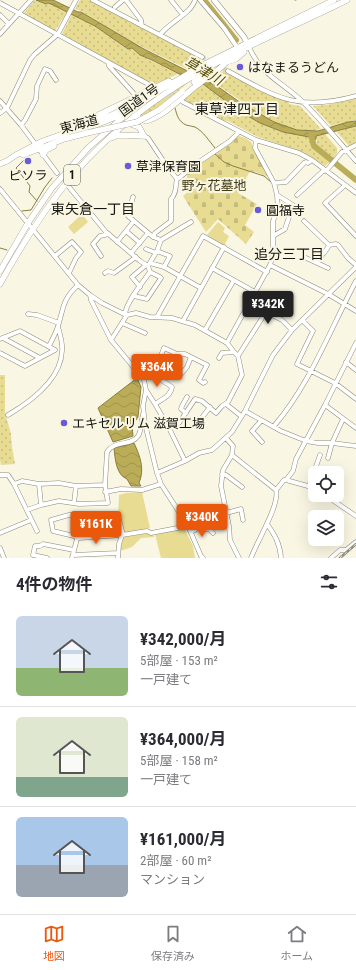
<!DOCTYPE html>
<html lang="ja">
<meta charset="utf-8">
<style>
body{margin:0;font-family:"Roboto Condensed","Noto Sans JP",sans-serif;background:#f7f7f7;color:#2b2b33;height:100vh;display:flex;flex-direction:column;font-size:15px;white-space:nowrap}
*{box-sizing:border-box;margin:0}
p{font-size:13px;color:#7c7c81}
.icon{flex:none;width:22px;height:22px;fill:none;stroke:currentColor;stroke-width:2;stroke-linecap:round;stroke-linejoin:round}
.map{position:relative;height:558px;overflow:hidden}
.details{display:flex;flex-direction:column;background:#fff;flex:1}
.details>*{flex:none}
.buttons{position:absolute;left:308px;top:466px;display:grid;gap:8px}
.buttons a{display:grid;place-items:center;width:36px;height:36px;border-radius:6px;background:#fff;box-shadow:0 4px 16px #0002;font-size:20px}
.price{position:absolute;translate:-50% -34px;padding:0 9px;border-radius:4px;background:#ea580c;color:#fff;font-size:13px;line-height:26px;filter:drop-shadow(0 1px 2px #0008)}
.price::after{content:'';position:absolute;left:50%;top:24px;width:12px;height:9px;margin-left:-6px;background:inherit;clip-path:polygon(0 0,100% 0,50% 100%)}
.price.active{background:#222;color:#fff}
ul{padding:0;list-style:none}
li{display:flex;align-items:center;gap:12px;height:100px;padding:0 16px}
li+li{border-top:1px solid #e1e1e2}
li span{display:grid;place-items:center;flex:none;width:112px;height:80px;border-radius:6px;color:#555}
li>.icon{margin-inline-start:auto}
span .icon{width:48px;height:48px;fill:#fffc;stroke-width:1}
li b{font-size:17px}
h2{display:flex;justify-content:space-between;align-items:center;height:48px;padding:0 16px;font-size:17px}
.dock{display:flex;justify-content:space-around;align-items:center;height:56px;border-top:1px solid #e1e1e2;background:#fff;font-size:11px;color:#7c7c81}
.dock a{display:grid;justify-items:center;gap:2px}
.dock .active{color:#ea580c}
.map>svg:first-child{display:block}
</style>
<div class="map">
<svg width="356" height="558" viewBox="0 0 356 558">
<defs>
<pattern id="grass-dots" width="8" height="8" patternUnits="userSpaceOnUse"><rect width="8" height="8" fill="#e8dc93"/><path d="M2 2h.1M6 6h.1" fill="none" stroke="#c6bc7e" stroke-width="1.8" stroke-linecap="round"/></pattern>
<pattern id="cemetery-stones" width="16" height="16" patternUnits="userSpaceOnUse"><rect width="16" height="16" fill="#e8dc93"/><path d="M2 7V4a2 2 0 0 1 4 0v3zM10 15v-3a2 2 0 0 1 4 0v3z" fill="#c6bc7e"/></pattern>
<pattern id="water-waves" width="16" height="10" patternUnits="userSpaceOnUse"><rect width="16" height="10" fill="#bbad58"/><path d="M0 5q4-4 8 0t8 0" fill="none" stroke="#a0944b"/></pattern>
</defs>
<rect width="100%" height="100%" fill="#f9f6e3"/>
<!-- grass -->
<path fill="url(#grass-dots)" d="M35,0L46,4C53,3 61,9 67,12L55,31L25,14L24,13Z
M80,0H90L202,60L204,57L205,59L187,69L132,42L81,11L75,9Z
M72,14L95,26L127,49H132L140,55L178,74L153,85L62,34Z
M228,68L226,73L271,96L289,102V104L300,106L321,129C279,139 242,97 208,80Z
M190,81L159,107L140,117L139,115L167,96Z
M202,84L239,111L260,123L283,132L309,137L313,142V147L331,161L325,166L305,153L258,137L228,121L219,120L182,101L180,104L179,103Z
M356,98V120L331,126L313,106L326,105Z
M356,126V144L349,146L336,131Z
M325,134L337,148V153L332,160L327,154L316,145L317,143L316,136Z
M0,375H5V412L11,434L12,447L15,464L1,465L0,460Z"/>
<!-- cemetery -->
<path fill="url(#cemetery-stones)" d="M237,136C244,136 253,141 253,148L269,176L268,177L259,173L250,171L238,193L257,204L245,225L254,232L246,244L218,219L206,232L183,196L189,191L183,185L186,181L188,173Z"/>
<!-- green -->
<path fill="#e8dc93" d="M82,214L88,222L74,234L68,227Z
M218,222L225,228L223,232L229,236L224,246L207,235Z
M142,492L150,528L124,533L118,518L119,495L126,493Z
M184,528L193,546L195,558H161L155,534Z
M151,533L153,534L154,537L141,538L132,547L120,551L123,539L125,537Z"/>
<!-- water -->
<path fill="url(#water-waves)" stroke="#8a7f42" d="M36,0H53L78,12H81L142,48L217,86L241,103L274,122L297,130L318,131L348,122L356,121V126L316,136V139L314,141L309,137L283,132L260,123L239,111L203,84L191,80L152,60L140,55L132,48L128,49L95,26L53,5L48,3L46,4Z
M137,378L141,387L138,417L132,426L133,436L113,442L98,408Z
M134,443C140,456 145,469 139,483L141,486H131L127,479C116,475 115,458 114,448Z"/>
<g fill="none" stroke-linecap="round" stroke-linejoin="round">
<!-- stream -->
<path stroke="#8a7f42" stroke-width="1" d="M295,0H296
M175,108C177,115 178,121 186,125C189,126 192,126 195,127C204,132 209,141 215,148
M216,148L222,144
M215,154L224,162L233,166L264,176L271,182
M26,158L16,168L30,186L29,192L37,201
M22,211L31,210L45,187L52,178
M0,248L7,250"/>
<!-- river -->
<path stroke="#bbad58" stroke-width="6" d="M204,0L236,40
M311,135L314,146L356,180"/>
<!-- minor-tunnel -->
<path stroke="#d7d4c3" stroke-width="4" stroke-dasharray="4 2" stroke-linecap="butt" d="M202,57L228,71
M148,84L175,98"/>
<!-- minor casing -->
<g stroke="#8b8978" stroke-width="5">
<path id="minor" d="M93,0L202,57
M126,0L141,20L142,26
M171,0L183,15
M200,0L224,28L237,47
M0,3L148,84
M115,7L123,0
M0,15L9,24
M0,34L31,0
M160,35C168,23 191,14 195,0
M249,47C262,77 283,82 304,103C323,122 339,142 356,161
M108,62L109,66L136,96
M228,71C277,98 299,112 356,96
M0,101L21,125L57,173
M183,102L256,140L299,153L312,160L356,193
M0,113L7,108L30,60L35,54L58,34L76,0
M21,125L25,120L36,99L37,86L45,69L50,71L56,80
M144,136L148,138L166,165L177,179C175,187 177,193 171,199V221L155,233L153,237L161,240
M177,179L179,178L196,164L230,141L239,132
M274,183L286,182L304,163L306,162L308,163L312,160
M69,187L106,232L140,261L148,266L150,272L160,277L161,278L147,299L134,296
M343,187L325,203L356,236
M0,189L78,285L90,295L91,300L111,340L144,380L146,390L155,404L169,428L185,461
M297,195L323,171L327,170L342,152L356,145
M133,197L128,216L153,237
M304,221L329,245L336,244L338,245L348,258L356,265
M126,231L140,243
M273,236L285,229L293,205L277,195
M117,242L134,221
M146,249L156,253
M157,251L170,256L164,267
M131,253L148,233
M55,256L72,242L81,252L76,258L69,273
M101,256L93,244L100,236L109,234
M304,257L328,268
M317,262C320,256 327,251 329,245
M150,263L164,267L201,288
M270,265L328,294L356,311
M148,266L157,251L161,240L191,222
M212,268L255,292
M105,273L108,271L114,273L136,257
M140,287L132,277L146,265
M90,295L102,303L126,315
M266,312L282,320L292,330
M28,314L37,315L59,323
M125,315C125,303 143,282 150,272
M157,317L203,236L267,272
M302,320L313,331L297,364L335,383L356,399
M183,321L224,247
M122,323L145,333
M205,330L234,280
M3,338L40,358
M0,339L20,331L55,350L25,366L0,353
M111,340L127,315L136,313L150,317L172,318L195,325L227,343L234,352L238,356L242,375L228,402L222,406L216,413L202,401L195,399L179,423L169,428
M227,343L270,265L273,254V221L278,209L277,195L274,183L255,148L256,140
M49,346C52,340 56,333 58,326C64,307 62,300 78,285
M238,356L266,312L250,302
M219,358L222,353L234,352
M159,360L182,373L187,367L191,357
M346,362L356,370
M152,371L157,377L172,387C171,396 162,399 155,404
M142,377C156,370 158,363 164,348L177,354H185L207,365L199,380L203,383L205,382
M146,390L143,406L145,424L157,473L161,484L188,526L201,556L203,558
M226,404L241,416
M325,405L356,428
M245,411L281,431L306,441L318,443H332L356,446
M186,413L181,409L182,406L187,397
M8,415C30,402 61,379 62,351C63,343 60,334 58,327
M261,421L252,431L262,442
M197,424L210,407
M274,426C310,384 330,330 356,281
M226,438L233,446L232,455L276,490C280,505 257,541 251,558
M232,455L223,470L221,486L229,526L230,540L239,558
M328,458L332,443L343,419
M157,473L185,461L199,453L212,450L232,432L245,411L273,355L292,330L356,267
M222,474L226,475L242,487
M0,475H8L14,484L22,481L39,484L41,505L59,501L79,504L108,503L105,485L107,452C114,440 132,446 138,436C142,430 141,421 143,414
M286,480L315,488
M14,484L37,531
M39,484L59,483L76,486L105,485
M309,486L320,455
M276,490L284,480H286L293,471L296,459L325,405L356,343
M105,492L121,489L142,490L161,484
M325,495L356,516
M74,503L76,486
M27,510L41,505
M226,513L241,509L243,520
M77,523L119,520L123,535
M267,524C275,535 280,544 281,558
M191,532L195,530L199,525L205,529H209L213,533
M0,533L31,520
M78,537L53,531L51,520L69,515H77L79,538
M0,548L4,558
M73,555L118,553
M47,558L33,555L35,546H40L43,544L74,550
M72,558L77,539L79,538L122,535L147,531L151,533L188,526
M118,558L119,544L122,535
M331,558L340,550H346L356,542"/>
</g>
<!-- major casing -->
<g stroke="#8b8978" stroke-width="6">
<path id="major" d="M214,0L244,37L248,45"/>
</g>
<!-- highway casing -->
<g stroke="#8b8978" stroke-width="6">
<path id="highway" d="M226,62L236,59L244,52
M194,82L211,70
M134,116L146,121C167,115 183,95 200,83C210,75 222,69 229,59
M96,121C108,117 131,108 136,97
M128,123L139,127L144,136
M67,130L169,81
M111,138L119,135L144,136
M23,155L64,139L87,133
M43,155L46,150L54,146
M7,161L16,155L43,141L71,131L98,124L126,113L162,89L203,65L334,0
M0,164L9,160
M0,271L28,223L52,188L88,148L122,118
M0,284C47,198 96,137 180,84C232,51 291,28 347,0"/>
</g>
<!-- minor -->
<use href="#minor" stroke="#fff" stroke-width="4"/>
<!-- major -->
<use href="#major" stroke="#fff" stroke-width="5"/>
<!-- highway -->
<use href="#highway" stroke="#fff" stroke-width="5.5"/>
<!-- rail casing -->
<g stroke="#8e8c7f" stroke-width="2.5">
<path id="rail" d="M340,558L356,544"/>
</g>
<!-- rail -->
<use href="#rail" stroke="#f9f6e3" stroke-width="1" stroke-dasharray="3" stroke-linecap="butt"/>
<!-- highway-bridge casing -->
<g stroke="#8b8978" stroke-width="6" stroke-linecap="butt">
<path id="highway-bridge" d="M87,133L137,122L159,110L182,92"/>
</g>
<!-- highway-bridge -->
<use href="#highway-bridge" stroke="#fff" stroke-width="5.5"/>
</g>
<!-- markers -->
<g fill="#685bd5" stroke="#f9f6e3" stroke-width="1.5">
<circle cx="240" cy="67" r="4"/>
<circle cx="28" cy="161" r="4"/>
<circle cx="128" cy="166" r="4"/>
<circle cx="258" cy="210" r="4"/>
<circle cx="64" cy="423" r="4"/>
</g>
<g text-anchor="middle" dominant-baseline="central" stroke-width="4" stroke-linejoin="round" paint-order="stroke">
<!-- shield labels -->
<rect fill="#f9f6e3" stroke="#5a584f" stroke-width="1" x="64" y="165" width="16" height="20" rx="3"/>
<g font-size="12" font-weight="bold" fill="#16150f">
<text x="72" y="175">1</text>
</g>
<!-- poi labels -->
<g font-size="13" fill="#16150f" stroke="#f9f6e3" text-anchor="start">
<text x="248" y="67">はなまるうどん</text>
<text x="136" y="166">草津保育園</text>
<text x="28" y="175" text-anchor="middle">ピソラ</text>
<text x="266" y="210">圓福寺</text>
<text x="72" y="423">エキセルリム 滋賀工場</text>
</g>
<!-- street labels -->
<g font-size="13" fill="#16150f" stroke="#f9f6e3">
<text transform="translate(139 100) rotate(-36)">国道1号</text>
<text transform="translate(79 124) rotate(-15)">東海道</text>
</g>
<!-- park labels -->
<g font-size="13" fill="#413b16" stroke="#f9f6e3">
<text x="214" y="185">野ヶ花墓地</text>
</g>
<!-- water labels -->
<g font-size="14" font-style="italic" fill="#534902" stroke="#f9f6e3">
<text transform="translate(204 71) rotate(30)">草津川</text>
</g>
<!-- neighbourhood labels -->
<g font-size="14" fill="#16150f" stroke="#f9f6e3">
<text x="237" y="109">東草津四丁目</text>
<text x="93" y="209">東矢倉一丁目</text>
<text x="289" y="254">追分三丁目</text>
</g>
</g>
</svg>
<div class="buttons">
<a><svg class="icon" aria-label="locate" viewBox="0 0 24 24"><circle cx="12" cy="12" r="6"/><path d="M12 2v4M12 18v4M2 12h4M18 12h4"/></svg></a>
<a><svg class="icon" aria-label="layers" viewBox="0 0 24 24"><path d="M12 4l9 5-9 5-9-5zM3 14l9 5 9-5"/></svg></a>
</div>
<b class="price active" style="left:268px;top:325px">¥342K</b>
<b class="price" style="left:157px;top:388px">¥364K</b>
<b class="price" style="left:202px;top:538px">¥340K</b>
<b class="price" style="left:96px;top:545px">¥161K</b>
</div>
<section class="details">
<h2>4件の物件<svg class="icon" aria-label="filters" viewBox="0 0 24 24"><path d="M4 7h16M4 17h16"/><circle cx="9" cy="7" r="2"/><circle cx="15" cy="17" r="2"/></svg></h2>
<ul>
<li><span style="background:linear-gradient(#c9d6e8 65%,#8fb573 0)"><svg class="icon" aria-label="home" viewBox="0 0 24 24"><path d="M3 11l9-7 9 7M6 9v11h12V9"/></svg></span><div><b>¥342,000/月</b><p>5部屋 · 153 m²</p><p>一戸建て</p></div></li>
<li><span style="background:linear-gradient(#dfe7d0 75%,#7fa58c 0)"><svg class="icon" aria-label="home" viewBox="0 0 24 24"><path d="M3 11l9-7 9 7M6 9v11h12V9"/></svg></span><div><b>¥364,000/月</b><p>5部屋 · 158 m²</p><p>一戸建て</p></div></li>
<li><span style="background:linear-gradient(#a9c7e8 60%,#9aa5b1 0)"><svg class="icon" aria-label="home" viewBox="0 0 24 24"><path d="M3 11l9-7 9 7M6 9v11h12V9"/></svg></span><div><b>¥161,000/月</b><p>2部屋 · 60 m²</p><p>マンション</p></div></li>
</ul>
</section>
<nav class="dock">
<a class="active"><svg class="icon" aria-label="map" viewBox="0 0 24 24"><path d="M3 6l6-2 6 2 6-2v14l-6 2-6-2-6 2zM9 4v14M15 6v14"/></svg>地図</a>
<a><svg class="icon" aria-label="saved" viewBox="0 0 24 24"><path d="M7 4h10v16l-5-4-5 4z"/></svg>保存済み</a>
<a><svg class="icon" aria-label="home" viewBox="0 0 24 24"><path d="M3 11l9-7 9 7M6 9v11h12V9"/></svg>ホーム</a>
</nav>
